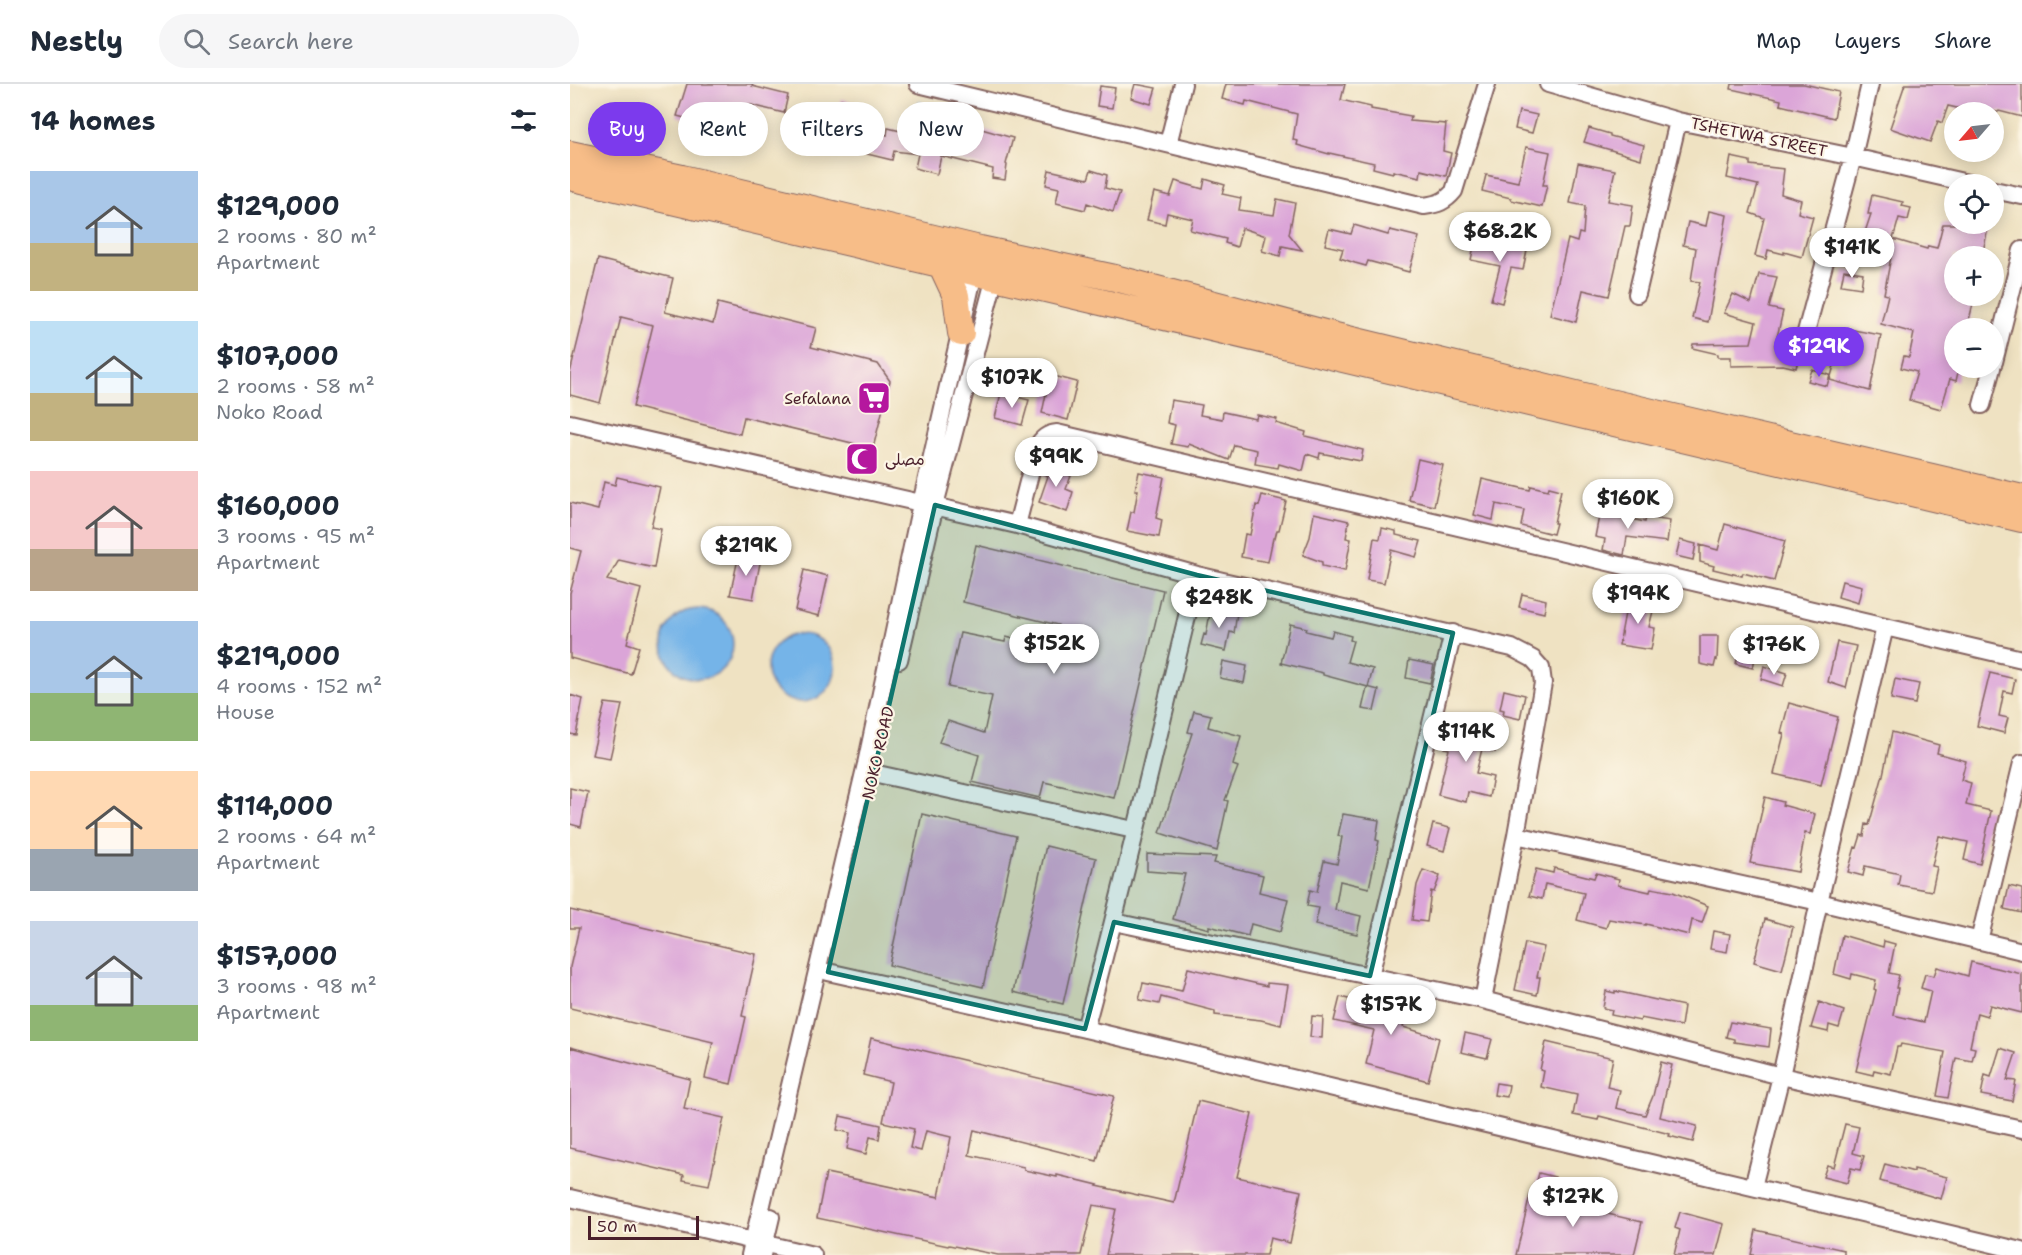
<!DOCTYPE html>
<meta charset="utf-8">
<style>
body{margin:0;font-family:"Shantell Sans","Playpen Sans Arabic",sans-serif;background:#f6f6f7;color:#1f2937;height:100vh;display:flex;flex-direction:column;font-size:22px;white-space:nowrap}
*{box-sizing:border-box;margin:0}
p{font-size:20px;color:#747a83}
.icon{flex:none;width:33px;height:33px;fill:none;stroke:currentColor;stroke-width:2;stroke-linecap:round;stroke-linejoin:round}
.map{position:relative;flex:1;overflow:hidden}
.sheet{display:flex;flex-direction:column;background:#fff;width:570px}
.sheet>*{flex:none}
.guide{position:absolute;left:18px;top:18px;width:570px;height:54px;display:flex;gap:12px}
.needle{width:39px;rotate:242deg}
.controls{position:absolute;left:1374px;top:18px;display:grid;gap:12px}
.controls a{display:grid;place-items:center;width:60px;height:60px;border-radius:50%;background:#fff;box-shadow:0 3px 15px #0003;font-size:30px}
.scale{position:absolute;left:18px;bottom:15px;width:111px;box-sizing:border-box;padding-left:6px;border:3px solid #4a1f2b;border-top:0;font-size:16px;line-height:21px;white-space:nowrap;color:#4a1f2b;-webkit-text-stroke:4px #fcf5e5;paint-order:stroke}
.price{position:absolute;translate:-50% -51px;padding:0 14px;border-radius:21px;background:#fff;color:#222;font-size:20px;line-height:39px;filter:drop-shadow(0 2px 3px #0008)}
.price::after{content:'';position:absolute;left:50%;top:36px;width:18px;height:14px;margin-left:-9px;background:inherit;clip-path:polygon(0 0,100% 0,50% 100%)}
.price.active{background:#7c3aed;color:#fff}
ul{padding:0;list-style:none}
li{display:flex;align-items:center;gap:18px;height:150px;padding:0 30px}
li span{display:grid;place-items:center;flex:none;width:168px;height:120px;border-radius:0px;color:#555}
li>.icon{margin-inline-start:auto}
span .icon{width:72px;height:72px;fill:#fffc;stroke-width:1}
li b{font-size:26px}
h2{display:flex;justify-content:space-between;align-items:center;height:72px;padding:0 30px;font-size:26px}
.tag{padding:0 21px;border-radius:27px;background:#fff;box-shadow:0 3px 15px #0003;font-size:21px;line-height:54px}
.tag.active{background:#7c3aed;color:#fff}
header{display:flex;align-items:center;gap:36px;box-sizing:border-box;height:84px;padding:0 30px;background:#fff;border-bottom:2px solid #e0e1e3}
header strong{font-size:28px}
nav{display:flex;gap:33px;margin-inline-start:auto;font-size:21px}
.search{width:420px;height:54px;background:#f6f6f7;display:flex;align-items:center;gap:15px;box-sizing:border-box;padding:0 21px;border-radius:33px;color:#747a83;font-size:22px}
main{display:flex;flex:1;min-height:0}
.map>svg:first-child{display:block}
</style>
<header>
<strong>Nestly</strong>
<div class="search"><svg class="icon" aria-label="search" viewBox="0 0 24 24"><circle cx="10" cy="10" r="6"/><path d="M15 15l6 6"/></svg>Search here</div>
<nav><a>Map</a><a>Layers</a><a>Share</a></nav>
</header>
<main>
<section class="sheet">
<h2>14 homes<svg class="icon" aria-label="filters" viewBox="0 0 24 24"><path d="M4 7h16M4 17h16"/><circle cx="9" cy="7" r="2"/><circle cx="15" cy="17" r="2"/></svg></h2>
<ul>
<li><span style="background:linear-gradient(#a9c7e8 60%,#c2b280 0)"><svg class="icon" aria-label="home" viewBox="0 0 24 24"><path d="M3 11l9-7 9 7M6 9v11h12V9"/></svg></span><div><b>$129,000</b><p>2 rooms · 80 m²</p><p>Apartment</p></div></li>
<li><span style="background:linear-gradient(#bfe0f5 60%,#c2b280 0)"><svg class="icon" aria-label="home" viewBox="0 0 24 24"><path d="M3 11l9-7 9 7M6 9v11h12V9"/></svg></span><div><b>$107,000</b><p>2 rooms · 58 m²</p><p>Noko Road</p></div></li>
<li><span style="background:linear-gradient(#f6c9c9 65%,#b9a48a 0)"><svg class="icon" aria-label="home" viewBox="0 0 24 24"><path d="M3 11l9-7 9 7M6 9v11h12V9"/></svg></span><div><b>$160,000</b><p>3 rooms · 95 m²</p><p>Apartment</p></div></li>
<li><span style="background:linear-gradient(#a9c7e8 60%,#8fb573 0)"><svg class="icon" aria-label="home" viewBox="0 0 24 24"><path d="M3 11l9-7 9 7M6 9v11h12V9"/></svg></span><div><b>$219,000</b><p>4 rooms · 152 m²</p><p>House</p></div></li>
<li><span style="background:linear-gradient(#ffd9b3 65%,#9aa5b1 0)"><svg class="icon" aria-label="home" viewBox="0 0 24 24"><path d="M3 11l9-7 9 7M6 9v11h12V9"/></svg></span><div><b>$114,000</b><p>2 rooms · 64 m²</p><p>Apartment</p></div></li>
<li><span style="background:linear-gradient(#c9d6e8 70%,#8fb573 0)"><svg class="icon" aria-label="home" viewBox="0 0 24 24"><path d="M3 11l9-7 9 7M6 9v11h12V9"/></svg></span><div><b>$157,000</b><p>3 rooms · 98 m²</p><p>Apartment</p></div></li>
</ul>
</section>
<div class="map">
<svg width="1452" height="1171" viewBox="0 0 1452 1171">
<rect width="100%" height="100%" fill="#fcf5e5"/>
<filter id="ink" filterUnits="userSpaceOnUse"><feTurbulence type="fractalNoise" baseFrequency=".0167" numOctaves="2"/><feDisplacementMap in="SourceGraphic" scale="12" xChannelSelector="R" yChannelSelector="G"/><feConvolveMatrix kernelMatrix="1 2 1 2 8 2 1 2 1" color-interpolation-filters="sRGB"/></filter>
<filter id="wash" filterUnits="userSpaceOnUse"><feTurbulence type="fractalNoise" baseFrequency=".008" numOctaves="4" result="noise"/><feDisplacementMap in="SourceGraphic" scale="24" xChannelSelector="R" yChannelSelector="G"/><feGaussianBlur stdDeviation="1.35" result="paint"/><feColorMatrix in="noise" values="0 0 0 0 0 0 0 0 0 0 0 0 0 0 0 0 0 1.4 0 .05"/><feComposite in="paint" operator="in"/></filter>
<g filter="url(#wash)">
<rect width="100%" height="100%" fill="#efe2c2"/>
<!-- water -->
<path fill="#75b4e8" stroke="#606a8a" stroke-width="1.5" d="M93 560a35 35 0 1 1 70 0a35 35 0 1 1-70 0Z
M197 584a34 34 0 1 1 68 0a34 34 0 1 1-68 0Z"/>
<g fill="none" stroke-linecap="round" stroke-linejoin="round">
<!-- stream -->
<path stroke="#75b4e8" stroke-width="4.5" d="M348,28L350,19"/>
</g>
<g id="blocks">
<!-- building -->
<path fill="#dba5d8" d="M117,0H183L182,2L218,11L214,29L177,20L176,26L171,24L165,47L107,32Z
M565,0L586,4L581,20L561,14Z
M656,0H775L771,16L801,23V25L841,32L840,37L876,40L873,67L881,69L876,92L851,86L850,93L823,87V89L803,84L804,79L759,69V70L727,61L728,57L723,56L727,30L676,17L675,21L652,15Z
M1162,0H1234L1269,8L1264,34L1210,21L1211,16L1161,5Z
M1335,0H1452V33L1429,27L1428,28H1404L1378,22L1372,39L1368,37L1360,58L1320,44Z
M530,2L545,4L542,24L527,22Z
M271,15L281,18L278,28L281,29L275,50L273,49L269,64L230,56L223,49L229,33L264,39Z
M949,27L967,31L962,49L945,45Z
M384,37L443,54L436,80L437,81L435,96L422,94L423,85L371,72L367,90L345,84L348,70L324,67L322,76L297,70L302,48L317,51L318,44L343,50V45L381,48Z
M1019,44L1040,50V52L1074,61L1071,75L1014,58Z
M956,63L980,68L973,101H977L972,123L941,116V114L912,107L916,91L948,98Z
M1161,73L1180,77V81L1214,85L1211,110L1231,116L1228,129L1243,133L1232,173L1214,168V170L1198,166L1196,175L1185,172L1194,134L1180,129L1188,101L1157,94Z
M1008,79L1045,86L1038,117L1063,121L1060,142H1055L1039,212L1013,206L1006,238L980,231L998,155L1007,158L1009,149L1013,150L1015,122L1000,119Z
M479,86L518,95L521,86L537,91L535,104L550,108L543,128L517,119L515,126L486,119L489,104L476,101Z
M635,95L655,101L652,110L671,114L669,126L704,131L707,115L725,119L719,150L732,166L712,162L710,172L692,167L696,152L672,144L667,163L655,159L656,155L620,146L623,135L597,129L595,140L577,136L584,108L600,112L605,97L633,105Z
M1302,111L1333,118L1332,122L1341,124L1338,136L1329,134L1323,155L1357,165L1358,162L1367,164L1373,140H1419L1412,172H1384V212H1405L1397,244H1384V284H1389L1386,297L1380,295L1371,325L1339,316L1347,288L1331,284L1334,272L1339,273L1344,249L1311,240L1318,211L1314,210L1321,173L1290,163L1301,130H1298Z
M1139,127L1157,131L1138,238L1122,234L1130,198L1121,197L1126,164L1113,161L1118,138L1136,142Z
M784,141L818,151L820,146L849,153L839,188L798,177L796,182L785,179L770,174L773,165L755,161L759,145L781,150Z
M905,157L957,166L953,186L941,184L932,219L921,216L930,182L901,176Z
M28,175L103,194L95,228L143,240L148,219L246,244L241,263L308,280L320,297L303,364L174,333L170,350L63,323L83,241L51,233L30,319L0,311V289Z
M1274,186L1293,189L1291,204L1271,201Z
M1189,190L1207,193L1199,224L1213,227L1205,262L1230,269L1226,284L1213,281L1161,282V273H1148V270L1122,264L1123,260L1181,259L1186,238L1154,229L1163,210L1181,219Z
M1278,245L1311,251L1300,307L1260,296L1265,278L1272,280Z
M1242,286L1260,291L1257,302L1238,297Z
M480,291L507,298L498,336L472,329Z
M431,309L459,316L452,341L425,334Z
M601,316L632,321L630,331L652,335L653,328L686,335L687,331L707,335L706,339L736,348L735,352L793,366L791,377L750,369L749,374L737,370L733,387L709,380L708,384L685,380L687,366L664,361L659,376L619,360L618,363L601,360L605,341L597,339Z
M848,375L873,381L864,422L839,416Z
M476,376L487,380L488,387L501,392L496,405L503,408L497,428L469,418L478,392L471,389Z
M569,388L594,393L586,434L592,436L589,453L557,447L561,428H564L568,406H565Z
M47,393L90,403L81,443L91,445L84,484L49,476L37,496L71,505L57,559L69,563L61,590L0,574V509L11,467L0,464V419L28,426L34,398L45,401Z
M912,395L960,406L961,402L978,406L979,403L991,406L984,439H986L983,450L951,442L954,426L926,420L923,436L904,431Z
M692,411L716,417L709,446H707L705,454H703L698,478L671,473L675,450L680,451L686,421L689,422Z
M1031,422L1053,427L1052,433L1075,438L1076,433L1100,437L1097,458L1057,453L1054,471L1033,466L1035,455L1025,453Z
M744,429L779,437L776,454L781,455L775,487L752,482V478L733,471L740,453Z
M1155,440L1215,457L1204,497L1173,489L1172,492L1143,485L1144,482L1130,478V461L1148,466Z
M812,444L826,447V451L851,457L846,473L821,466L814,499L797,496L804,454L810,455Z
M1110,456L1126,460L1123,476L1106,472Z
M406,461L593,506L544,714L474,698L470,714L402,698L409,671L369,658L378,637L414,649L422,612L378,603L390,549L435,558L436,553L483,564L488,541L393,518Z
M169,470L191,474L183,515L160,511Z
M234,486L258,492L249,532L225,526Z
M1272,497L1292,502L1288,519L1268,513Z
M952,510L976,516L974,529L949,523Z
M1058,513L1085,519L1079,543L1085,544L1081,566L1049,561Z
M641,524L667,529L664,549L660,548L656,567L631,561L634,550L636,551Z
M720,540L737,544L736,547L761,553L763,547L781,552L780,556L783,557L777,578L803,585L798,603L753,591V589L711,579Z
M1130,552H1148L1147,576L1146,575L1144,583L1130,580Z
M1267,558L1286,562L1276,604L1258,598Z
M1170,560L1187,564L1183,584L1166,580Z
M839,576L864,581L860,599L836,594Z
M653,577L677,582L674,599L650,594Z
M1194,582L1217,589L1213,602L1191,595Z
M1420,589L1445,595L1442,609L1434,607L1429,632L1438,634L1434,649L1407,642Z
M1325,595L1349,600L1345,620L1321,615Z
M797,603L809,606L804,627L792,625Z
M934,606L955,611L950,635L933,631L934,626L930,625Z
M0,611L13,615L6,651L0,650Z
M35,619L52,621L40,674L22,671Z
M1219,619L1268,633L1251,701L1204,690L1214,650L1211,649Z
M624,627L641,631L638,643L671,652L663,681L668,683L655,716L658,717L647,767L590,749L622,649L618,648Z
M881,639L929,650L925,668L912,665L906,689L923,693L919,713L898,708L896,718L868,711L879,665L874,664Z
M1322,648L1369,661L1367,669L1396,677L1391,696L1401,699L1396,721L1421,727L1410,780L1394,776L1398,758L1369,752L1362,782L1367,783L1362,807L1328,801L1330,790L1295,782L1293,792L1278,788L1285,763L1287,764L1291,751L1294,752L1296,740L1299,741L1313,691Z
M0,704L18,708L11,743L0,740Z
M1195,713L1213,718L1212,721L1245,730L1240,750L1235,749L1228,788L1180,779Z
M352,730L446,752L413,903L319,881Z
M773,730L809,736L806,756L809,757L799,804L770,797L765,826L791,832L787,850L745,841L749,824L737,822L740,806L747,808L754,777L767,780L772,753L768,752Z
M863,740L880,744L874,767L857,762Z
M476,762L526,774L493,920L443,908Z
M577,770L646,773L644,779L693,791L689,808L718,815L710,848L681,840L678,852L639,842V845L603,835L615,790L577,787Z
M984,784L1024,794L1026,789L1049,795L1048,801L1080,808L1081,804L1103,808L1138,822L1132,839L1122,836L1119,851L1076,840V841L1039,835L1036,844L1007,836L1014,809L975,800L972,815L959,812L966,785L983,789Z
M853,786L870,792L864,808L861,807L857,838L842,836L847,801Z
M1439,802L1452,805V829L1434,825Z
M0,826L186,870L172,932L176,933L161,1000L135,994L143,958L0,924V883L9,844H0Z
M1195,835L1223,843L1212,886L1184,878Z
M1143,847L1160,850L1157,868L1140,865Z
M1272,851L1313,863L1314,857L1325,860L1319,889L1329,891L1326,904H1328L1323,931L1354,938L1361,907L1351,904L1355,890L1364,892L1367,883L1398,892L1401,878L1452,890V929L1420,921L1417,932L1407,929L1400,963L1405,964L1402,977L1386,974L1378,1014L1367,1012L1375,968L1331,960L1330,963H1327L1321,990L1304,986L1303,991L1286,987L1306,906L1304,905L1306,896L1282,890L1281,895L1264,890Z
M955,859L974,863L967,893H970L967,911L945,906Z
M618,884L697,902V899L718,901L711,941L691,936L645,931V927L591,913L589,920L569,916L573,899L612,907Z
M1036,907L1045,909V907L1114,922L1111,942L1071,934L1070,937L1041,931L1042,926L1033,924Z
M809,911L839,918L833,943L869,954L858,997L796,980L804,946L764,937L770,913L807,922Z
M1249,918L1274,927L1269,944L1259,941L1258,948L1241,944Z
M742,932L753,933L752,954L740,953Z
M1160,938L1201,945L1199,963L1164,958V955L1156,953Z
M895,949L922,955L917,974L891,968Z
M301,954L544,1012L527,1077L404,1046L399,1071L454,1083V1086L487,1093V1091L528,1101L527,1102L604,1119L628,1017L682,1030L667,1093L731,1107L720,1159L700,1154L696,1171H536L546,1125L523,1121L511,1171H428L379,1161L378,1162L247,1134L256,1089L369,1113L381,1053L356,1047L351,1067L340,1064L344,1045L313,1038L321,998L293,991Z
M976,958L1043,974L1037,1003L1050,1006L1046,1024L1075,1031L1083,1012L1091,978L1102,981L1090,1033L1127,1042L1123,1058L1099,1052L1100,1050L1029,1032L1028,1036L1003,1031L1007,1011L971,1003L974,987L970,986Z
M0,963L120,995L114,1025L154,1034L139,1101L113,1096L114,1091L0,1064Z
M1430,964L1446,969L1437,996L1446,997L1442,1017L1411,1011L1415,991L1421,993Z
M926,999L939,1001L937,1013L924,1011Z
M270,1032L311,1041L309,1055L300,1053L296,1070L277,1065L280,1049L267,1046Z
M1275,1040L1289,1043L1283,1069L1294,1072L1290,1086L1281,1084L1277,1099L1253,1093L1257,1081L1264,1083Z
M1315,1080L1344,1088V1085L1377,1093L1371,1115L1310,1097Z
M969,1089L985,1093L978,1116L1072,1138L1064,1171H946L960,1111L963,1112Z
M1110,1128L1154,1140L1146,1171H1104L1110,1146L1105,1144Z
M1186,1146L1274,1166V1171H1181Z"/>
</g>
</g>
<g filter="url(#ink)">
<use href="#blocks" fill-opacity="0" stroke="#846360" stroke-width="1.5"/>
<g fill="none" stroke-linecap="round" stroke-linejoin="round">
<!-- minor casing -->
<g stroke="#846360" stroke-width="20">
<path id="minor" d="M348,0L854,122C868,120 875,118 884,107L917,0
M978,0L1108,37L1283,73L1402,100
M598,60L613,0
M1424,106L1452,112
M1067,210L1108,37
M1236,248L1283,73L1300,0
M1424,278L1452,166
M1412,321L1422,284
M0,339L447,441L627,491L942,564L963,575L971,584L973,599L946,751L913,916
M447,441L467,363C472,354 477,350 487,349L1452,575
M329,576L365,421L427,185
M303,689L564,746
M946,751L1249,818L1452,867
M544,838L913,916L1211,992L1452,1045
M1409,857L1452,679
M258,888L515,945L1452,1167
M800,892L883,549
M515,945C556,795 590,643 627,491
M1183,1103L1211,992L1249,818L1315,543
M0,1114L243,1171
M180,1171L296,680L351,420L406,180
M192,1171L201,1133"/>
</g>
<!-- primary casing -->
<g stroke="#846360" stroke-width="28">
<path id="primary" d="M0,70L112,94L410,165L545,194L766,252L1035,317L1452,414
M0,93L1452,435
M371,180L386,212L391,249"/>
</g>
<!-- minor -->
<use href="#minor" stroke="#fff" stroke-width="16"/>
<!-- primary -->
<use href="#primary" stroke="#f7bd88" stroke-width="26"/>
</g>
</g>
<!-- marked area -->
<path fill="#0f766e" fill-opacity="0.2" stroke="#0f766e" stroke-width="4.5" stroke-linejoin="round" d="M365,421L627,491L883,549L800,892L544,838L515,945L258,888Z"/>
<!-- icons -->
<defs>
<g id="supermarket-square" transform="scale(1.725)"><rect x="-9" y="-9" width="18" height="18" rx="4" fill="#b5179e" stroke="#fcf5e5"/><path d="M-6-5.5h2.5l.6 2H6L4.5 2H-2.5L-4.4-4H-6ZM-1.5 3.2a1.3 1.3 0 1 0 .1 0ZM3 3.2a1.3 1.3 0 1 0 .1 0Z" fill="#fff"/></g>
<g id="mosque-square" transform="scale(1.725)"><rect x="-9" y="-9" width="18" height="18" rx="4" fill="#b5179e" stroke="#fcf5e5"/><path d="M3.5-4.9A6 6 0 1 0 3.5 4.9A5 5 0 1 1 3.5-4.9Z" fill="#fff"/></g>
</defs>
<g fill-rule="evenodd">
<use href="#supermarket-square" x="304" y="314"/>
<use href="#mosque-square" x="292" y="375"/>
</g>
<g text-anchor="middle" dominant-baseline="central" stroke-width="4.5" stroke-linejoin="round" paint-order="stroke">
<!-- street labels -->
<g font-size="16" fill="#4a1f2b" stroke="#fcf5e5">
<text transform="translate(1189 53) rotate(12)">TSHETWA STREET</text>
<text transform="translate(308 669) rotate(-77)">NOKO ROAD</text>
</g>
<!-- poi labels -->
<g font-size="16" fill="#4a1f2b" stroke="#fcf5e5" text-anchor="end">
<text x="281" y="314">Sefalana</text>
<text x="315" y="375" text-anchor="start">مصلى</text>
</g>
</g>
</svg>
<div class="controls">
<a><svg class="needle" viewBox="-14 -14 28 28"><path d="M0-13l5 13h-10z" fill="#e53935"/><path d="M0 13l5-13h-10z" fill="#747a83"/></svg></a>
<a><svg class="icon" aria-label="locate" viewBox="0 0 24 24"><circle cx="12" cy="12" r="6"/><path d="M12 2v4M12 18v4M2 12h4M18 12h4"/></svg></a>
<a>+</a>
<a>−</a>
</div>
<div class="scale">50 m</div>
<b class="price" style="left:930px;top:179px">$68.2K</b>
<b class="price" style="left:1282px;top:195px">$141K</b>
<b class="price active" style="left:1249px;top:294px">$129K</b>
<b class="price" style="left:442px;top:325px">$107K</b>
<b class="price" style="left:486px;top:404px">$99K</b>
<b class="price" style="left:1058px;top:446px">$160K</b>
<b class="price" style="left:176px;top:493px">$219K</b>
<b class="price" style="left:1068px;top:541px">$194K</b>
<b class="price" style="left:649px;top:545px">$248K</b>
<b class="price" style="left:484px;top:591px">$152K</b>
<b class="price" style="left:1204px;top:592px">$176K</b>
<b class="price" style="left:896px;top:679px">$114K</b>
<b class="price" style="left:821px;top:952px">$157K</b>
<b class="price" style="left:1003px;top:1144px">$127K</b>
<div class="guide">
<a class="tag active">Buy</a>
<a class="tag">Rent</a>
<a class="tag">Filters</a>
<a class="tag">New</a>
</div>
</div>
</main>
